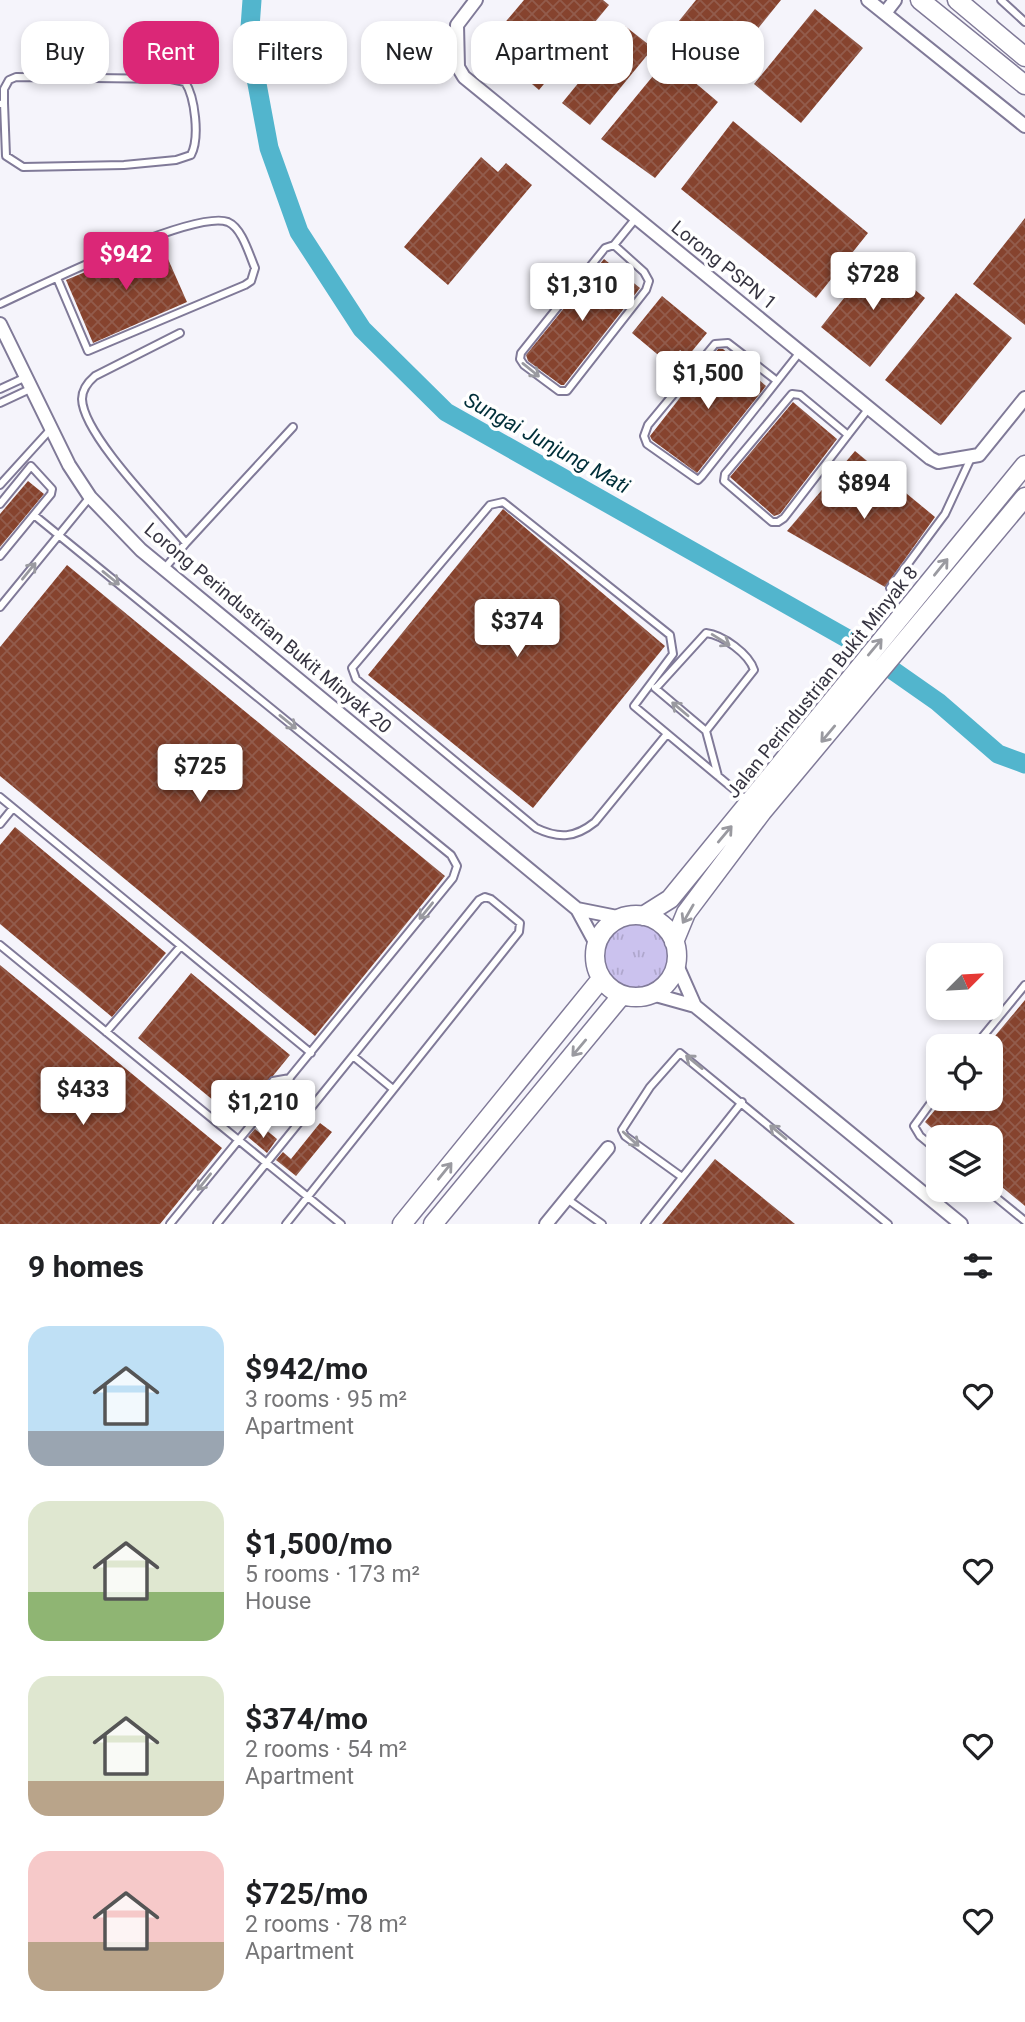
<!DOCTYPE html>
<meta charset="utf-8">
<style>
body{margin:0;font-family:Roboto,sans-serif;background:#f2f2f2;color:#202124;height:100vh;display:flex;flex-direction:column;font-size:26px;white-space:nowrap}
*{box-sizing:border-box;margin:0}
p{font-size:23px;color:#757577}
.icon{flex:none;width:38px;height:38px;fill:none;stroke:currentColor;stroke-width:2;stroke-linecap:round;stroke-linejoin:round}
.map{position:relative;height:1224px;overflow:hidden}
.drawer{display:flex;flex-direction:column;background:#fff;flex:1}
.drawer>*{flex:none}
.banner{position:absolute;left:21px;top:21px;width:984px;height:63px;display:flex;gap:14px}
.needle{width:46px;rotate:66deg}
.fabs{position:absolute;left:926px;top:943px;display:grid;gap:14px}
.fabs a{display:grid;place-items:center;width:77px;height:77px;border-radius:14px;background:#fff;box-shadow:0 4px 10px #0003;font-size:35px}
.price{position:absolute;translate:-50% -60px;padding:0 16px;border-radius:7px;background:#fff;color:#222;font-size:23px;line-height:46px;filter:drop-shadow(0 2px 4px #0008)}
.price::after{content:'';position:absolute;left:50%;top:42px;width:21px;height:16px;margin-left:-10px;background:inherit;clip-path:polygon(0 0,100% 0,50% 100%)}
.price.selected{background:#db2777;color:#fff}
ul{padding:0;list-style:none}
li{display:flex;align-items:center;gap:21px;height:175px;padding:0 28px}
li span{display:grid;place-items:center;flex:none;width:196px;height:140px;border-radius:21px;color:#555}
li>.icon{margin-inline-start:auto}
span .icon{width:84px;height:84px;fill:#fffc;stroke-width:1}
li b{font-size:30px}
h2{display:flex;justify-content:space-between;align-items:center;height:84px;padding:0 28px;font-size:30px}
.chip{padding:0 24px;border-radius:21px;background:#fff;box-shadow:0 4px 10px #0003;font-size:24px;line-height:63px}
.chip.selected{background:#db2777;color:#fff}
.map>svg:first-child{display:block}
</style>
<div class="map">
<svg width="1025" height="1224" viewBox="0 0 1025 1224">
<defs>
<pattern id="grass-tufts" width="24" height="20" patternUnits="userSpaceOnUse" patternTransform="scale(1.75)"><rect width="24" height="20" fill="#cbc2ee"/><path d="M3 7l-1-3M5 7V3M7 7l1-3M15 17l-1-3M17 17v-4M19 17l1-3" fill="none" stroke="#afa7cd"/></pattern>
<pattern id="building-cross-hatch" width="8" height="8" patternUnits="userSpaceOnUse" patternTransform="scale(1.75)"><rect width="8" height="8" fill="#86432e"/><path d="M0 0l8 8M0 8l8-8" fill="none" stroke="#925c4c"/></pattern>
</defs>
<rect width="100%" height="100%" fill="#f5f4fb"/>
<!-- grass -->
<path fill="url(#grass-tufts)" d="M599 956a36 36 0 1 1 72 0a36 36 0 1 1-72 0Z"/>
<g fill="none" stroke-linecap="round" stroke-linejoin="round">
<!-- river -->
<path stroke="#52b5cd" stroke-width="19" d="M252,0L249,41L269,148L299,232L362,329L446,412L848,639L938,702L998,754L1025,764"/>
</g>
<!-- building -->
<path fill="url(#building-cross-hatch)" d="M524,0H603L609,5L539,90L486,45Z
M696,0H781L721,74L670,32Z
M815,9L863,48L801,123L754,84Z
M625,26L653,48L590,125L562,103Z
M667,59L718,102L655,178L601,139Z
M733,121L868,233L816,298L681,189Z
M481,157L498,172L506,163L532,185L448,285L404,247Z
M1025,218V325L973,284Z
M160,241L187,302L93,343L66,280Z
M876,258L925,298L870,367L821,327Z
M604,259L640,288L564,385H561L528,361L526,355Z
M956,293L1012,338L941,425L885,380Z
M662,296L707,333L688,356L680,350L669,364L632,333Z
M718,349H723L766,386L697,473L652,440L650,436Z
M793,402L837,439L780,514L774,516L730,477Z
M855,451L935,517L885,587L787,531Z
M28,481L44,494L0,547V514Z
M503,509L665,646L533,808L368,675Z
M67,565L445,876L315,1036L0,776V647Z
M15,827L166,953L112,1017L0,924V845Z
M0,965L222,1148L160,1224H0Z
M191,973L290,1055L237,1120L138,1038Z
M1025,1000V1206L990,1177V1138H943L925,1122L944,1099H990V1042Z
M320,1123L332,1132L296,1176L276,1160L283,1152L291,1159Z
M255,1129L261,1134L265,1129L277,1139L267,1153L248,1137Z
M715,1159L795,1224H662Z"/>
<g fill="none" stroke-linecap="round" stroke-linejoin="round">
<!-- lane casing -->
<g stroke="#807a98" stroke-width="10">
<path id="lane" d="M1001,0L1025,22
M0,104L4,103V89L9,80L16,77L171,79L185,82C195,97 200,138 191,155L176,160L124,165L23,167L6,156L4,103
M614,245L644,272L649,281L646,290L567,391H559L524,365L520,359L521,353L605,248L614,245L636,218
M0,304C37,287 195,209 228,222C242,228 249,254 255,268L251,281L245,285L88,351L57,278
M777,381L728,343L715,344L648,425L644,436L647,444L698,480L702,476L800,352
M0,389L24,378
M0,403L30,389
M848,435L800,395L792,394L725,474L724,481L772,522H778L784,518L848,435L869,408
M0,485L49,431
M0,504L31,466L52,489L51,494L0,556
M34,515L451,855L457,866L453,878L170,1224
M186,543L293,427
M164,569L186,543C161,513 83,435 82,399C82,389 88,382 95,376L180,333
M890,588L945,514L971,458
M0,607L90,497
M655,688L706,731L718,776
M656,688L706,633C723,635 749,654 754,670L706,731
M667,734L595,822C575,838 559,839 536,828L356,679L352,668L490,505L503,502L670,635L673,654L634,706L749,802
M0,797L311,1053
M0,824L13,808
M0,945L341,1224
M106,1032L181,946
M975,1046L1025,985
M353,1056L393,1089
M938,1093L914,1126L920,1136L938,1151
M260,1115L258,1100L273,1081L290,1078
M682,1177L625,1136L622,1130L650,1087L680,1053L888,1224
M987,1190L1025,1221
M927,1194L938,1180
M567,1199L602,1224
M217,1224L479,900L485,897L491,899L520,923L519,932L286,1224
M645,1224L742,1102"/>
</g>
<!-- street casing -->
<g stroke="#807a98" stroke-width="16">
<path id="street" d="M476,0L457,25L458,67L464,77L930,458L938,462L979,455L1025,398
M868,0L1025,126
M885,13L895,0
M0,324L69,465L90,497L141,550L577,909L596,944
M577,909L622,918
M676,963L695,1006
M652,994L695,1006L961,1224
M546,1224L608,1148"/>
</g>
<!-- secondary casing -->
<g stroke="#807a98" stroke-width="21">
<path id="secondary" d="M920,0L1025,85
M957,0L1025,57
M595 956a41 41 0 1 1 82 0a41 41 0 1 1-82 0Z
M643,916L670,899L1025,465
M674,942L686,913L762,812L1025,497
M402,1224L601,979
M433,1224L622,995"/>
</g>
<!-- lane -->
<use href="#lane" stroke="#fff" stroke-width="6"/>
<!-- street -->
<use href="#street" stroke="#fff" stroke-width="12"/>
<!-- secondary -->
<use href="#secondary" stroke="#fff" stroke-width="18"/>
</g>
<!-- one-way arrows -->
<defs><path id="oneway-shaft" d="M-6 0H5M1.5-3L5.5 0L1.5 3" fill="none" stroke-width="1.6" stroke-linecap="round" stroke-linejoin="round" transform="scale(1.75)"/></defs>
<g stroke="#9a9aa0">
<use href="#oneway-shaft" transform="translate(531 370) rotate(39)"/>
<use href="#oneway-shaft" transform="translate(941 567) rotate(-51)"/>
<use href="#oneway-shaft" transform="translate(29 571) rotate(-51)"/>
<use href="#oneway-shaft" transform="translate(111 578) rotate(39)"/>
<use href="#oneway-shaft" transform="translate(721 640) rotate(32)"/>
<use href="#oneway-shaft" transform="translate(875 647) rotate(-50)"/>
<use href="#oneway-shaft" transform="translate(680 709) rotate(-140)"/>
<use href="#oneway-shaft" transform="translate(288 722) rotate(39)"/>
<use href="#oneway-shaft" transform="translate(828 734) rotate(130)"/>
<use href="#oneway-shaft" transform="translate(725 834) rotate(-50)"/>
<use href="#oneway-shaft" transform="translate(426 911) rotate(129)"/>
<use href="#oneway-shaft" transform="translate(688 914) rotate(120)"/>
<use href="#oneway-shaft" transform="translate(579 1048) rotate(130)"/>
<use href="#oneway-shaft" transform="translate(694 1062) rotate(-141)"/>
<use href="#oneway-shaft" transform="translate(778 1132) rotate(-140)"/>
<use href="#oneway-shaft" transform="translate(631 1139) rotate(42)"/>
<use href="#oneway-shaft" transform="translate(445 1171) rotate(-51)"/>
<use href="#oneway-shaft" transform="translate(204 1182) rotate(129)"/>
</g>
<g text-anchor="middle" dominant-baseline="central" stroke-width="7" stroke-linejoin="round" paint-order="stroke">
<!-- street labels -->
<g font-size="19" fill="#363441" stroke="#fff">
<text transform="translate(724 265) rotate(39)">Lorong PSPN 1</text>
<text transform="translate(268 628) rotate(40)">Lorong Perindustrian Bukit Minyak 20</text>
<text transform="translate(822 682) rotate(-51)">Jalan Perindustrian Bukit Minyak 8</text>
</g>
<!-- water labels -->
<g font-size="21" font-style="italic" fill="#002f39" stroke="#fff">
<text transform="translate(547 443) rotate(29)">Sungai Junjung Mati</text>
</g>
</g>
</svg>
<div class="fabs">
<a><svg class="needle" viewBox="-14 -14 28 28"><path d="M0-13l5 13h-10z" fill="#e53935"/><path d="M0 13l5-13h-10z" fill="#757577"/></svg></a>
<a><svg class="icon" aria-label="locate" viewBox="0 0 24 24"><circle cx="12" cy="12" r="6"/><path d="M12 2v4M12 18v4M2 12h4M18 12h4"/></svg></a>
<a><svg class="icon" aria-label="layers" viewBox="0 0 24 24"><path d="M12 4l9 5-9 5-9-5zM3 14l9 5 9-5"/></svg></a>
</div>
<b class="price selected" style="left:126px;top:292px">$942</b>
<b class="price" style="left:873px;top:312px">$728</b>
<b class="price" style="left:582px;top:323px">$1,310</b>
<b class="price" style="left:708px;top:411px">$1,500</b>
<b class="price" style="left:864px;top:521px">$894</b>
<b class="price" style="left:517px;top:659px">$374</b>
<b class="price" style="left:200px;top:804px">$725</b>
<b class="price" style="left:83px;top:1127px">$433</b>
<b class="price" style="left:263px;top:1140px">$1,210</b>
<div class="banner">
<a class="chip">Buy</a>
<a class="chip selected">Rent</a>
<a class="chip">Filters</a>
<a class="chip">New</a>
<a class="chip">Apartment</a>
<a class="chip">House</a>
</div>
</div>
<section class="drawer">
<h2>9 homes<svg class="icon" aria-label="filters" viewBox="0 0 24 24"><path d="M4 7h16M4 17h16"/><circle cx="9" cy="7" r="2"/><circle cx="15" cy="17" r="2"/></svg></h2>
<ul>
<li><span style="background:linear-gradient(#bfe0f5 75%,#9aa5b1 0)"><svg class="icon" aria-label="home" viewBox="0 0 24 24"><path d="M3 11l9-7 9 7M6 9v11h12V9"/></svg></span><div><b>$942/mo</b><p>3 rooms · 95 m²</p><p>Apartment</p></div><svg class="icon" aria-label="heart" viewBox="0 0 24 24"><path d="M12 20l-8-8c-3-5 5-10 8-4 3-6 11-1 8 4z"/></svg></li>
<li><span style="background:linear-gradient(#dfe7d0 65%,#8fb573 0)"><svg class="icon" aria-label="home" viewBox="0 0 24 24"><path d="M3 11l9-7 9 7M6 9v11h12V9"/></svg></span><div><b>$1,500/mo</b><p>5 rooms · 173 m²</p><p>House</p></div><svg class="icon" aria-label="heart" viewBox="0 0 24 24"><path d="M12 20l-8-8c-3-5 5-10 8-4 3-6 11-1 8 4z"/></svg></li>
<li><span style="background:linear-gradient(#dfe7d0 75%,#b9a48a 0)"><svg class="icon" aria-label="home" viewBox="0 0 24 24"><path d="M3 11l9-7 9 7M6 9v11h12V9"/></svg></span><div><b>$374/mo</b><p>2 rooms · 54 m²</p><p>Apartment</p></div><svg class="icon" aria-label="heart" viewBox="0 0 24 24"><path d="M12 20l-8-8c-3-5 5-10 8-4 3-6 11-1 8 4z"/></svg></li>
<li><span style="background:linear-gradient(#f6c9c9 65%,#b9a48a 0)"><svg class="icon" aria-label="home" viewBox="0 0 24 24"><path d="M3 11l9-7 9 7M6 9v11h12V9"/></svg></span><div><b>$725/mo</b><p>2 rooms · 78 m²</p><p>Apartment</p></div><svg class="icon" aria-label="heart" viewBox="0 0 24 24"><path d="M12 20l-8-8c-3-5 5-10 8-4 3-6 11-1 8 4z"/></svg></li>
</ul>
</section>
